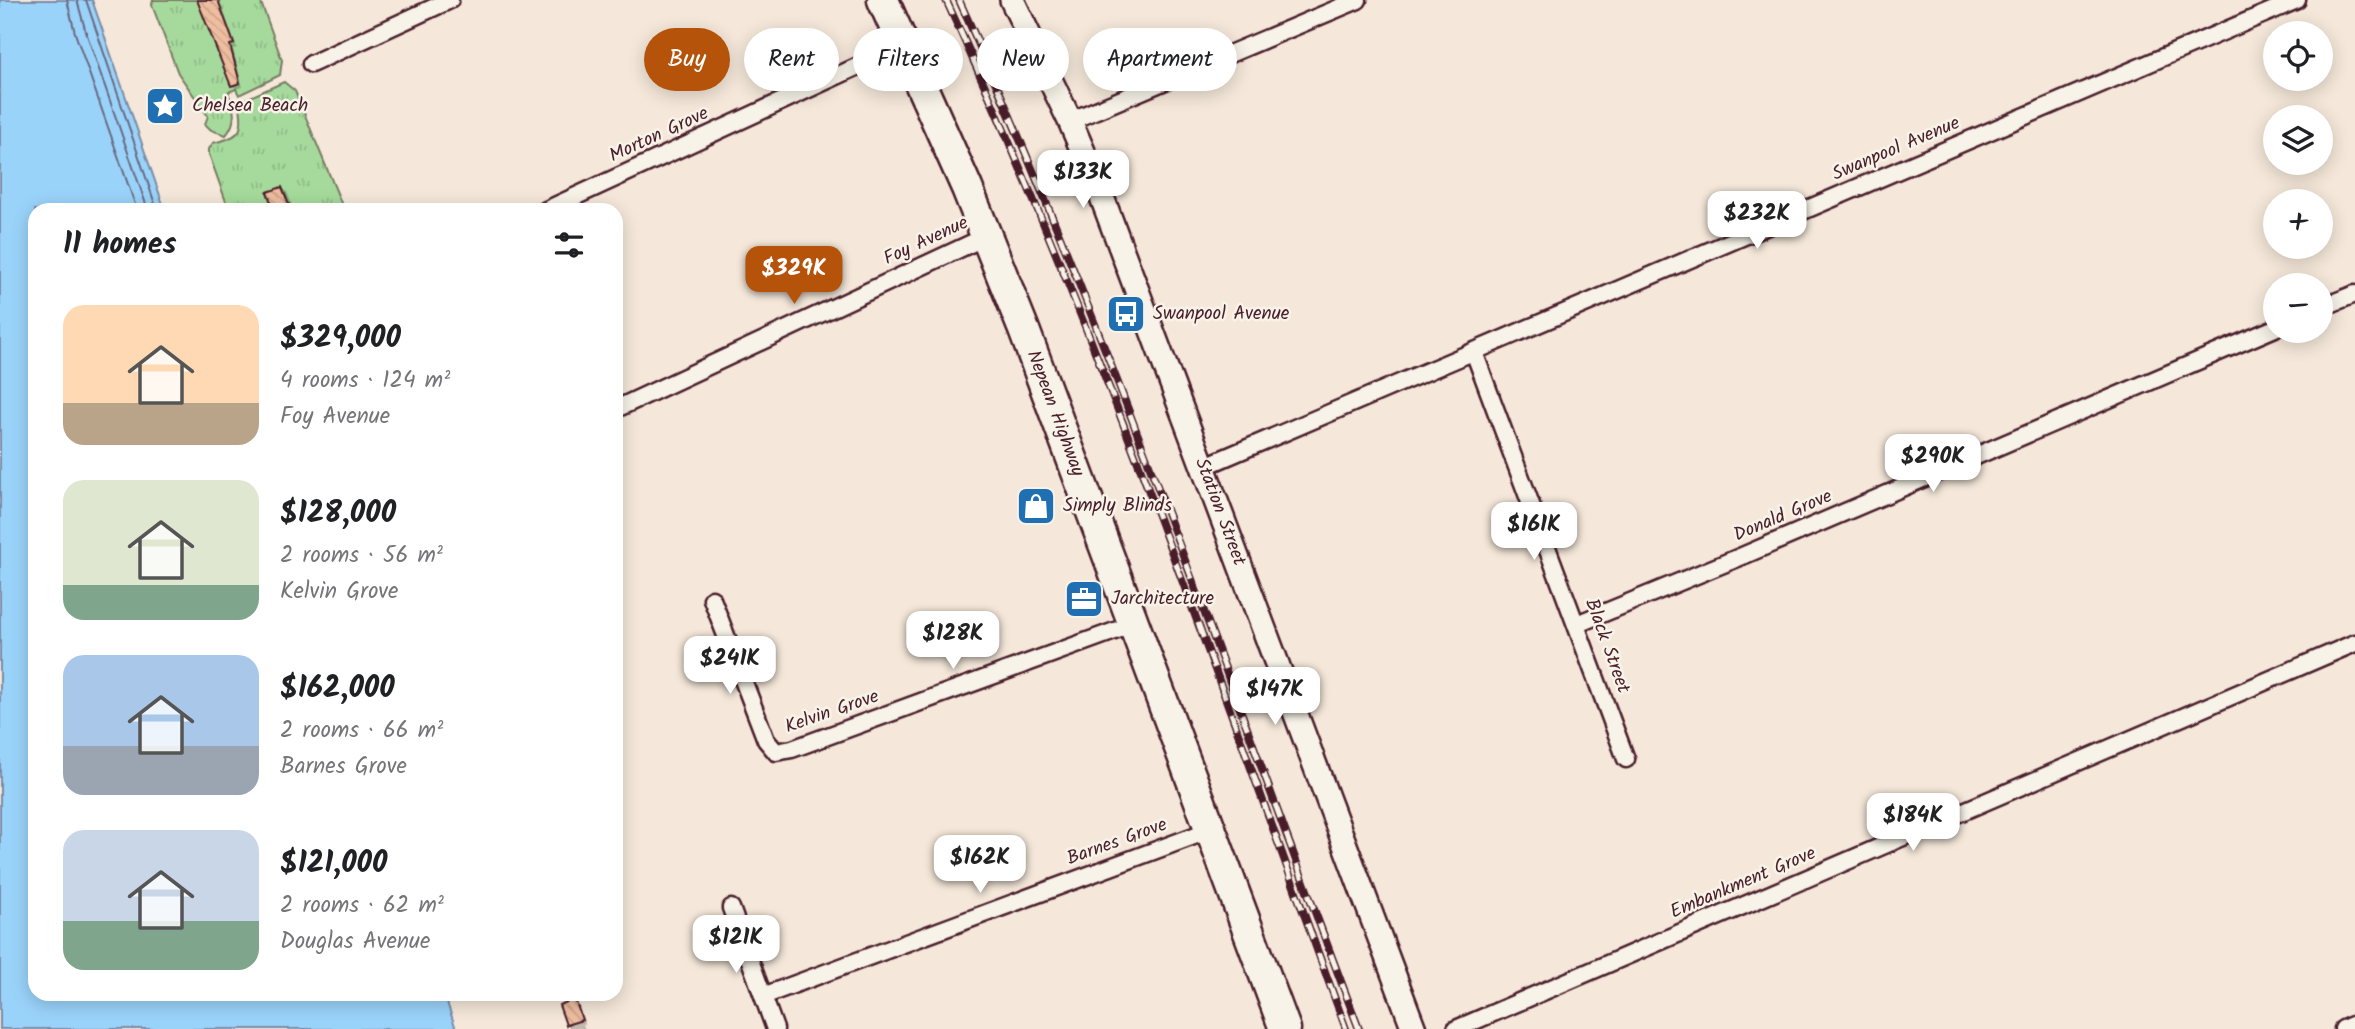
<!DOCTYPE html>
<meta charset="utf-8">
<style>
body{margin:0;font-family:Kalam,sans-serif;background:#f2f2f2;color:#202124;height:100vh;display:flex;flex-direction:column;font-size:26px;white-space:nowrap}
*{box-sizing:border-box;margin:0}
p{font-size:23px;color:#757577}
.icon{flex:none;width:38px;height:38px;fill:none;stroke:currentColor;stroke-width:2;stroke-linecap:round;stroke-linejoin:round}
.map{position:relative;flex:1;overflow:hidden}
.panel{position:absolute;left:28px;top:203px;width:595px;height:798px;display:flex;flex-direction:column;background:#fff;border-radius:21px;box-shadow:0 4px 18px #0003}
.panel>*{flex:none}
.banner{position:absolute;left:644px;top:28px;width:665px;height:63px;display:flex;gap:14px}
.fabs{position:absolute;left:2263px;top:21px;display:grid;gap:14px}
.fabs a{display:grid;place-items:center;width:70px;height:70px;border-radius:50%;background:#fff;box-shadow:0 4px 18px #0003;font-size:35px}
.price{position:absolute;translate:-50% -60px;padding:0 16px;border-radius:14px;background:#fff;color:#222;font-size:23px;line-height:46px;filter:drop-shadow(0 2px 4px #0008)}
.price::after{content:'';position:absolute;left:50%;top:42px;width:21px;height:16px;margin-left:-10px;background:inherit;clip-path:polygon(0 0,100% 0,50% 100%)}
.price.current{background:#b45309;color:#fff}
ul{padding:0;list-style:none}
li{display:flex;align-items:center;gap:21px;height:175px;padding:0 35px}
li span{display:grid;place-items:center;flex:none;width:196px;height:140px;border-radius:21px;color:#555}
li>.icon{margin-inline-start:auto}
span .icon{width:84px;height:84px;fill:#fffc;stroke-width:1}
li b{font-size:30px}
h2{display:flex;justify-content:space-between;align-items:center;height:84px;padding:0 35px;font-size:30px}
.chip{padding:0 24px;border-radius:32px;background:#fff;box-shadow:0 4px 18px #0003;font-size:24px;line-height:63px}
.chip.current{background:#b45309;color:#fff}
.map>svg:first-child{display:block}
</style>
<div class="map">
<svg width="2355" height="1029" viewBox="0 0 2355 1029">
<defs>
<pattern id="grass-tufts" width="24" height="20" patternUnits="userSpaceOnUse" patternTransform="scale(1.75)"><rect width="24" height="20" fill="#a6da9c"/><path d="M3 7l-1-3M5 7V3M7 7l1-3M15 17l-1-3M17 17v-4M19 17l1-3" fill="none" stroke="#90bb87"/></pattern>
<pattern id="building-back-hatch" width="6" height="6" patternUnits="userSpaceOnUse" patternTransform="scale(1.75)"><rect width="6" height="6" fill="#efbea0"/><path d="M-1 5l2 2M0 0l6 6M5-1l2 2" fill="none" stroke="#cea38a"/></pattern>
</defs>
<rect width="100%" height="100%" fill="#f5e8da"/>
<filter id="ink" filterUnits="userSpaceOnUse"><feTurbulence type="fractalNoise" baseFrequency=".0143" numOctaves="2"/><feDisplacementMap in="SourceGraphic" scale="14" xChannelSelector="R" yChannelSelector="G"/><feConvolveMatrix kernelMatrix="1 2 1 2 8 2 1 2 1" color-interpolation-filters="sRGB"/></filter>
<g filter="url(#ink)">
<!-- grass -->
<path fill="url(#grass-tufts)" stroke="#787c64" stroke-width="2" d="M153,0H260L282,60L280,75L239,95L236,89L228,92C234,108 238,121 226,135L211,130L205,124L208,116L178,73L152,5Z
M284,82L295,91L344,210H229L209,154V149L213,143C241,137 245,131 239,102Z"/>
<!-- water -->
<path fill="#9ad3fa" stroke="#7a8ba7" stroke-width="2" d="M0,0H92L165,210H35V994H444L456,1029H0Z"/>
<!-- shadow -->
<path fill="#0003" d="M208,0L220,1L237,48L233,49L243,87L236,89L232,85Z
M283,188L287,192L294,210H276L269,193Z
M574,1001L578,1004L585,1024H583L585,1029H570L561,1006Z"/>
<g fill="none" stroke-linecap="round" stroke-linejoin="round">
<!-- shore -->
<path stroke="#6a677e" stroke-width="2" d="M67,0L75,33L137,210
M77,0L85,29L148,210
M86,0L157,210"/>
</g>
<!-- building -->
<path fill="url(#building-back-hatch)" stroke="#4a1f2b" stroke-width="2" d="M197,0H218L234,44L230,45L240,83L231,86Z
M282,187L291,210H274L267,192Z
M575,999L582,1020L566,1025L559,1005Z"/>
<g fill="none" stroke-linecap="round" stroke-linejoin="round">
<!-- street casing -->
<g stroke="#4a1f2b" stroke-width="21">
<path id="street" d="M311,64L450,0
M1070,121L1358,0
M546,210L904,45
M2320,308L2355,294
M1474,352L1626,759
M616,409L987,236
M1203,467L2297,0
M712,599L766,740L776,752L792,749L1134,624
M1577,624L1740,557L2275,328
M731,908L775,1029
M763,996L1210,830
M1456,1029L2355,643
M2343,1029L2355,1024"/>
</g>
<!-- secondary casing -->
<g stroke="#4a1f2b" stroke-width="28">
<g id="secondary">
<path id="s1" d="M1012,0L1070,121L1097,184L1414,1029"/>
</g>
</g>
<!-- highway casing -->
<g stroke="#4a1f2b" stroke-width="35">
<g id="highway">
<path id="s2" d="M883,0L967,188L1024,330L1285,1029"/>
</g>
</g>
<!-- street -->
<use href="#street" stroke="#f7f3e8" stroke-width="16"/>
<!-- secondary -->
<use href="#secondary" stroke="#f7f3e8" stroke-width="23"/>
<!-- highway -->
<use href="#highway" stroke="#f7f3e8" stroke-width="30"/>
<!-- rail casing -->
<g stroke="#4a1f2b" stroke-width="8">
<path id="rail" d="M946,0C1100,334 1219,684 1346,1029
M959,0C1111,336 1228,685 1359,1029"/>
</g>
<!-- rail -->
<use href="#rail" stroke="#f7f3e8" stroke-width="5" stroke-dasharray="16" stroke-linecap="butt"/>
</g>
</g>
<!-- icons -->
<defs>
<g id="sight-square" transform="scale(2.0125)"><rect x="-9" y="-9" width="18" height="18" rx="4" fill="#1f6fb2" stroke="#f7f3e8"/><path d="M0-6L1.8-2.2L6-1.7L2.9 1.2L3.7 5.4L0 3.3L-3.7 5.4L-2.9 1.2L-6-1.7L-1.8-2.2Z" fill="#fff"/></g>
<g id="bus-square" transform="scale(2.0125)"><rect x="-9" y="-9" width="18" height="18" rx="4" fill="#1f6fb2" stroke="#f7f3e8"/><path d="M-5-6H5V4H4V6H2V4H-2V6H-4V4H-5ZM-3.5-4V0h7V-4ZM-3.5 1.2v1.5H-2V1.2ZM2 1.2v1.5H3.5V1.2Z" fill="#fff"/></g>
<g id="shop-square" transform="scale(2.0125)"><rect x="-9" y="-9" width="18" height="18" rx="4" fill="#1f6fb2" stroke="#f7f3e8"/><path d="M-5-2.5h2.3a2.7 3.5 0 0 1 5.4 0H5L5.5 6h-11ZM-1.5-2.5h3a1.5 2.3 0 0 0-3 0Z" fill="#fff"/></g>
<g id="office-square" transform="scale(2.0125)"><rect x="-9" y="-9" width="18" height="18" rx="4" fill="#1f6fb2" stroke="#f7f3e8"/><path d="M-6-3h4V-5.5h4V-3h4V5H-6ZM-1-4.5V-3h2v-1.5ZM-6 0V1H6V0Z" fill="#fff"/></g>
</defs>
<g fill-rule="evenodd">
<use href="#sight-square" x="165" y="106"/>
<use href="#bus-square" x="1126" y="314"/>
<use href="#shop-square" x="1036" y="506"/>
<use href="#office-square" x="1084" y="599"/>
</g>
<g text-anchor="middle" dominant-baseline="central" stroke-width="5" stroke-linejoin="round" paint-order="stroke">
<!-- poi labels -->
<g font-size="19" fill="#4a1f2b" stroke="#f7f3e8" text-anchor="start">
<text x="192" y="106">Chelsea Beach</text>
<text x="1153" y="314">Swanpool Avenue</text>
<text x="1063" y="506">Simply Blinds</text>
<text x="1111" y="599">Jarchitecture</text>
</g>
<!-- street labels -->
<g font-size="19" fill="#4a1f2b" stroke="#f7f3e8">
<text transform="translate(659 135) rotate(-25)">Morton Grove</text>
<text transform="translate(1896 149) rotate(-23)">Swanpool Avenue</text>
<text transform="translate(926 241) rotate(-25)">Foy Avenue</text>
<text stroke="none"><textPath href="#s2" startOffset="448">Nepean Highway</textPath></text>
<text stroke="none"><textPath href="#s1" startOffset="553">Station Street</textPath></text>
<text transform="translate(1783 516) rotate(-23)">Donald Grove</text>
<text transform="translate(1607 646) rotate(70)">Black Street</text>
<text transform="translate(832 712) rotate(-19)">Kelvin Grove</text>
<text transform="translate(1117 842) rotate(-20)">Barnes Grove</text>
<text transform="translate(1743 883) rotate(-23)">Embankment Grove</text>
</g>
</g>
</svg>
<div class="fabs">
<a><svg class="icon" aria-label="locate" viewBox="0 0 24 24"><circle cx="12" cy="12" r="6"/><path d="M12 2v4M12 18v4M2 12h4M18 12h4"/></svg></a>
<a><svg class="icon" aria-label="layers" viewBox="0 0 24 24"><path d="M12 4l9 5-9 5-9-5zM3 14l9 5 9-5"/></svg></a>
<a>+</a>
<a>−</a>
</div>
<b class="price" style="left:1083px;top:210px">$133K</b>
<b class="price" style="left:1757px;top:251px">$232K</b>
<b class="price current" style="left:794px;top:306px">$329K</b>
<b class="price" style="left:1933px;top:494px">$290K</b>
<b class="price" style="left:1534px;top:562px">$161K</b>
<b class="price" style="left:953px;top:671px">$128K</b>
<b class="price" style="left:730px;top:696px">$241K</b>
<b class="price" style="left:1275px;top:727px">$147K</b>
<b class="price" style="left:1913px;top:853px">$184K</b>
<b class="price" style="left:980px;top:895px">$162K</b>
<b class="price" style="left:736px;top:975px">$121K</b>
<div class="banner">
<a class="chip current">Buy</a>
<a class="chip">Rent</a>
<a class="chip">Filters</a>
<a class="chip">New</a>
<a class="chip">Apartment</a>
</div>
<section class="panel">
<h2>11 homes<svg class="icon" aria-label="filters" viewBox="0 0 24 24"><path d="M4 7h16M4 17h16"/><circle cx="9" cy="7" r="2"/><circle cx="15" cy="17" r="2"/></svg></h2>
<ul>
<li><span style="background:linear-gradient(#ffd9b3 70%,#b9a48a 0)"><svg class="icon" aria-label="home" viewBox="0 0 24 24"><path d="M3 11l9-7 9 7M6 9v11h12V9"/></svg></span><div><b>$329,000</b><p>4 rooms · 124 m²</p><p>Foy Avenue</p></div></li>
<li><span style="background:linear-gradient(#dfe7d0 75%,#7fa58c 0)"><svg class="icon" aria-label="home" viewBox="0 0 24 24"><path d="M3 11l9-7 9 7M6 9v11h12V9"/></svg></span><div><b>$128,000</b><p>2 rooms · 56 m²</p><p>Kelvin Grove</p></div></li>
<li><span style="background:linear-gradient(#a9c7e8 65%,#9aa5b1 0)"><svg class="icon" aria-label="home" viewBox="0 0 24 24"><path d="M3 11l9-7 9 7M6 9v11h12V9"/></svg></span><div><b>$162,000</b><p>2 rooms · 66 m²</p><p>Barnes Grove</p></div></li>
<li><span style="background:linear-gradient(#c9d6e8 65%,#7fa58c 0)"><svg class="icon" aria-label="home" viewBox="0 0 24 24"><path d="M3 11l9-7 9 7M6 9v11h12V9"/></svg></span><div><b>$121,000</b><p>2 rooms · 62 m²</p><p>Douglas Avenue</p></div></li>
</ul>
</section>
</div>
